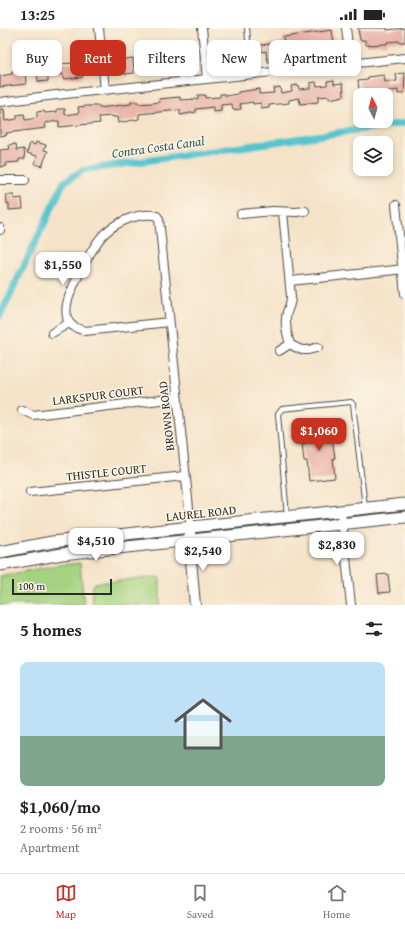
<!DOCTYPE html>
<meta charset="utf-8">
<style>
body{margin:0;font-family:"Gentium Book Plus",serif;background:#f2f2f2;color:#222;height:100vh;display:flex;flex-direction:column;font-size:15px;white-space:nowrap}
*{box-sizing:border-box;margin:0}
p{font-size:13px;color:#767676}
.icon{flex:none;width:22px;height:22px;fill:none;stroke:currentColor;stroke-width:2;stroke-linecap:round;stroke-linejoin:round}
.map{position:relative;height:577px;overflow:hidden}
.sheet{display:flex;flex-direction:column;background:#fff;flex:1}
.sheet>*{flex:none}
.guide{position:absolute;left:12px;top:12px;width:381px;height:36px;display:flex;gap:8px}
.needle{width:26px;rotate:354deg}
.buttons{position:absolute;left:353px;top:60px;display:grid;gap:8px}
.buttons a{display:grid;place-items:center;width:40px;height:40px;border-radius:8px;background:#fff;box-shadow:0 2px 6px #0003;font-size:20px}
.scale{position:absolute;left:12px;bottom:10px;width:100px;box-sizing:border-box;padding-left:4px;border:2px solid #2b2b2b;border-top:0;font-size:11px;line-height:14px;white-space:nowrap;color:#2b2b2b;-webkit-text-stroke:3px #fcf5e5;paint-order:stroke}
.price{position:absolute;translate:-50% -34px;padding:0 9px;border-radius:8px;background:#fff;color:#222;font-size:13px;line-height:26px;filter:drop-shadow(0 1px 2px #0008)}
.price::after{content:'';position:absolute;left:50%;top:24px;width:12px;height:9px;margin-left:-6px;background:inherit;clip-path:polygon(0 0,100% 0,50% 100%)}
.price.on{background:#c8321e;color:#fff}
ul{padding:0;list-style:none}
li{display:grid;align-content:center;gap:8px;height:212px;padding:0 20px}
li+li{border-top:1px solid #e0e0e0}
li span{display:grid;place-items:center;height:124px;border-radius:8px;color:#555}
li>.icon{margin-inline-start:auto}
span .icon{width:72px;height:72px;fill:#fffc;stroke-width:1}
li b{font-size:17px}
h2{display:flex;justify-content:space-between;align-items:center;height:48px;padding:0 20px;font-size:17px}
.chip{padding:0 14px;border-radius:8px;background:#fff;box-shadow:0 2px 6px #0003;font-size:14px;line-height:36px}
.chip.on{background:#c8321e;color:#fff}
.status{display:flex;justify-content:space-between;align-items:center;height:28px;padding:0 20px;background:#fff;direction:ltr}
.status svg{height:11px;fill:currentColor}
.menu{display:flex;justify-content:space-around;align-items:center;height:56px;border-top:1px solid #e0e0e0;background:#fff;font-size:11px;color:#767676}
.menu a{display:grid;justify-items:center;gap:2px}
.menu .on{color:#c8321e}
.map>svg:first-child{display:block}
</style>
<div class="status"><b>13:25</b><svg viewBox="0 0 49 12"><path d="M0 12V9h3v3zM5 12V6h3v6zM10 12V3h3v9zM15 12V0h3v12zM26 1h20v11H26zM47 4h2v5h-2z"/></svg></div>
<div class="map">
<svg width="405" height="577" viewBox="0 0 405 577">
<rect width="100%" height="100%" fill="#fcf5e5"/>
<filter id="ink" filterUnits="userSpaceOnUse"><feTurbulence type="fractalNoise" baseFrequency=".025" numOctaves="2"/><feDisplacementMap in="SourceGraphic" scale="8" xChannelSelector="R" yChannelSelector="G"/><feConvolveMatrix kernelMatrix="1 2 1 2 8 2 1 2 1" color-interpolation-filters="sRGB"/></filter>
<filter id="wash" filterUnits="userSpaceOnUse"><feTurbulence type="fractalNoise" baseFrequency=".012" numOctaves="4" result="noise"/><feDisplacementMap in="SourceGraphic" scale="16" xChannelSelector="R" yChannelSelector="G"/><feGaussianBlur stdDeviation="0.9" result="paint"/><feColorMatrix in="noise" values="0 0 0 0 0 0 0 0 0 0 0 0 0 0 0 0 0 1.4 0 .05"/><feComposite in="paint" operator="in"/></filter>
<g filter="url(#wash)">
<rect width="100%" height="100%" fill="#f5e3c9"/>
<!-- green -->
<path fill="#a4d280" stroke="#687e56" d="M80,535L84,577H0V548L58,537Z
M159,549L160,552V577H93L92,559L95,555Z"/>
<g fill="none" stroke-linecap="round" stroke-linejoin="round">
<!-- canal -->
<path stroke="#57c4cf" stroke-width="7" d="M0,288L64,154L83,142L405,95"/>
</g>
<g id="blocks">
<!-- building -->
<path fill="#e6afa2" d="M358,0H387V2L405,0V14H399V13L387,14V16L366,17L365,12H360Z
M332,2L334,17H327V22L304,25L303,19L292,20L293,26L276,28L277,33L268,34V31H267L266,23L262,24L261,17L284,14L283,9Z
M167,17L177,24V18H184V22H191V27H196V38H183V34L170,35L163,44L152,35Z
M231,21L232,26H238L239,34L223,35V29H219V22Z
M133,30L134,45L125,46L124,38L117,39L116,32Z
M81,31V33L88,32L89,42L82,43L83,49L63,51V46L48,47V53L38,54L37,43L26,44L25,45L26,56L0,59V48L12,46V44L16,42V39L73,35V32Z
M405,45L404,65L398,66V62L369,66L368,62L359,63L358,52L368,51V49L384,47L385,54L397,53L396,46Z
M334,52V56L343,55L344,68L329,71V68L318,69V74L300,76L299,70L289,72V75L269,77V80L261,81V75L253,76V74L240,76L241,81L233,82L232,76L221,77V83L213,84V79L196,81V84L180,87V82L139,86V91L118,95L117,89H113V88L99,89L100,95L59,99V93L45,95L46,100L6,105L7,107L0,108V81H4L5,93L17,91V87L24,86L25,92L37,90V84L44,83L45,85L57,84V81H65V87L79,85L78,79L86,78H99V80L131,76V74H138L139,76L152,75L160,74L159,71L180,69V72L198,71V67H205V70L220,69V66H226V68L238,66V64L259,61V66L274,65L273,60L280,59L281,65L292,63L291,58L298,57L299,61L310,60V55L316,54L317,58L327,57V53Z
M36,114L46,117L44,122L48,123L42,138L35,136L37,128L27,125L30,115L35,117Z
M16,116L17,122L24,121L25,131H19V134L6,135L7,138L0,139V122L10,121L9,117Z
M6,167H14V171L22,170L23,181L9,182V176H7Z
M330,395L335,430H333L335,450L309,453L307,433H304L302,416H305L303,398Z
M388,546L390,564L379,565L377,547Z"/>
</g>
</g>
<g filter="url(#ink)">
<use href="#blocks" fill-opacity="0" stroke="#494743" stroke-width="1"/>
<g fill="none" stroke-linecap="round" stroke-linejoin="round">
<!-- service casing -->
<g stroke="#494743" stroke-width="6">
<path id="service" d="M247,0L251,46
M287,488L278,386L282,381L351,374L353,376L365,479"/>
</g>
<!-- minor casing -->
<g stroke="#494743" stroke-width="10">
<path id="minor" d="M99,0L105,62
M202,0L207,51
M346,0L350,35
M0,74L56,67L405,30
M0,152H25
M396,177L405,266
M283,184L291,269C291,275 289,279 287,284C284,295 287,306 290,316C301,323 305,324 318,319
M241,186L273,183L296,184L305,183
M0,200V202
M290,253L405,241
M169,294L85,303C79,301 72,299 69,294C66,290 66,281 67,276C70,261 93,217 104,206C116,194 141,183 157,188L159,191L190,490V499
M52,305L69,295
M279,323L290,316
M22,382L33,387L177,370
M30,464L185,448
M341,483L351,577"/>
</g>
<!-- tertiary casing -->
<g stroke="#494743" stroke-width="12">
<path id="tertiary" d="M190,499V521L195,577"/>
</g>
<!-- secondary casing -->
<g stroke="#494743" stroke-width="13">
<path id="secondary" d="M0,524L52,514L405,476
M0,537L62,526L405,489"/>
</g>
<!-- service -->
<use href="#service" stroke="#fff" stroke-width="4"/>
<!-- minor -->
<use href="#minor" stroke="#fff" stroke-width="8"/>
<!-- tertiary -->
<use href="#tertiary" stroke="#fff" stroke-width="10"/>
<!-- secondary -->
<use href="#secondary" stroke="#fff" stroke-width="11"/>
</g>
</g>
<g text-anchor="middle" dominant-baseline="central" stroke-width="3" stroke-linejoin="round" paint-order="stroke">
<!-- street labels -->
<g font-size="12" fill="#2b2b2b" stroke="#fcf5e5">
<text transform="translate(98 367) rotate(-7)">LARKSPUR COURT</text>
<text transform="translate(166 388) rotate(-96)">BROWN ROAD</text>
<text transform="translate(106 444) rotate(-6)">THISTLE COURT</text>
<text transform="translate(201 485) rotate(-6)">LAUREL ROAD</text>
</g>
<!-- water labels -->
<g font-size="13" font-style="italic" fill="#38595c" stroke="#fcf5e5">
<text transform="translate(158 119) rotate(-8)">Contra Costa Canal</text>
</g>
</g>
</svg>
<div class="buttons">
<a><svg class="needle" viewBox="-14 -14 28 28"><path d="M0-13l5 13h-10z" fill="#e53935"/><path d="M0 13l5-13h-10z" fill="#767676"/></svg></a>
<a><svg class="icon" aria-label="layers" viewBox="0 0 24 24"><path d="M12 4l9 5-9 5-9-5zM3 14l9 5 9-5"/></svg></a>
</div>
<div class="scale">100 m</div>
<b class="price" style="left:63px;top:258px">$1,550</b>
<b class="price on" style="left:319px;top:424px">$1,060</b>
<b class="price" style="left:96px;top:534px">$4,510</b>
<b class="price" style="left:337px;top:538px">$2,830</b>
<b class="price" style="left:203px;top:544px">$2,540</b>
<div class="guide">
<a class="chip">Buy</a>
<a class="chip on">Rent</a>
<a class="chip">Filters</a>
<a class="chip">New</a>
<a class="chip">Apartment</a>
</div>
</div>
<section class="sheet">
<h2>5 homes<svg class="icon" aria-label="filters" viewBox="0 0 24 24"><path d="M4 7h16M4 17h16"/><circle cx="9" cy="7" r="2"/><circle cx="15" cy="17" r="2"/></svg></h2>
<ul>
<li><span style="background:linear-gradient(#bfe0f5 60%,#7fa58c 0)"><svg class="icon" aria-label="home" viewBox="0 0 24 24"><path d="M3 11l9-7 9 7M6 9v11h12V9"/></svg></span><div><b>$1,060/mo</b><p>2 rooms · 56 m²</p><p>Apartment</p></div></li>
</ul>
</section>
<nav class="menu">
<a class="on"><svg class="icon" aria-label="map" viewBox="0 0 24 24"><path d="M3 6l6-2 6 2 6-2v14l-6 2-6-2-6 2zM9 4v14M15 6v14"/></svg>Map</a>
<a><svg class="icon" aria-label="saved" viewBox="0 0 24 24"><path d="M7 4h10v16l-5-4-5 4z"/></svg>Saved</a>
<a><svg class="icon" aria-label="home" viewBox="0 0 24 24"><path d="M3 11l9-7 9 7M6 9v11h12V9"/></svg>Home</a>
</nav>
